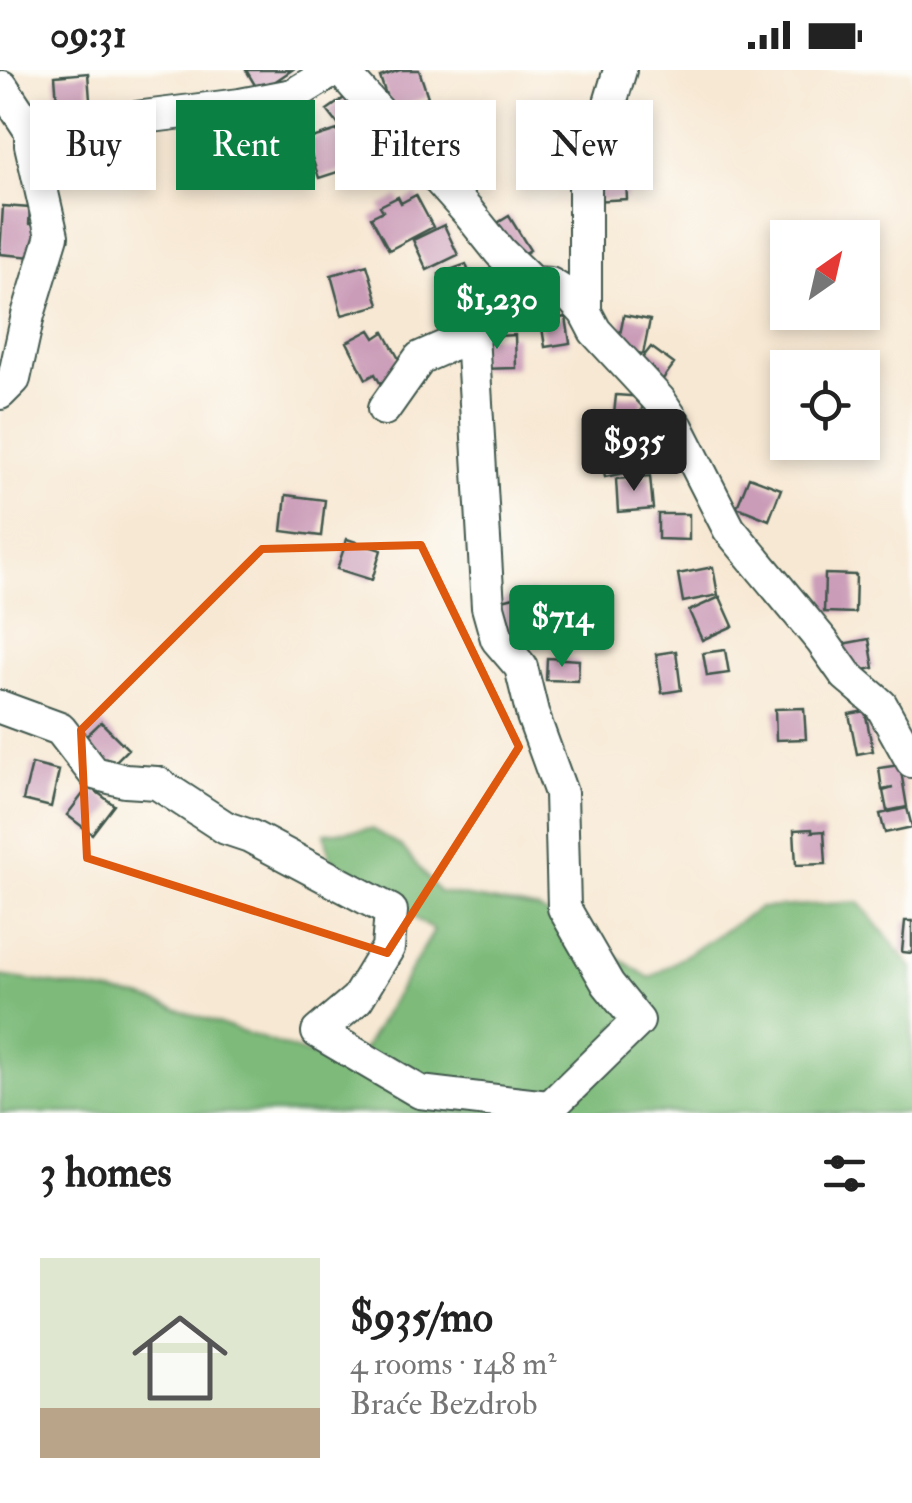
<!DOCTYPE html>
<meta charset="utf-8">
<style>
body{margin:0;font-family:"IM FELL Double Pica",serif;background:#f6f6f6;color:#222;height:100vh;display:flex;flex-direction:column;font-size:38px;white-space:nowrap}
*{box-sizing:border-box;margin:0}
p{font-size:32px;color:#767676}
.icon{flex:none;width:55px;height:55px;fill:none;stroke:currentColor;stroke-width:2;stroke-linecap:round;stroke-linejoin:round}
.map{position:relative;height:1043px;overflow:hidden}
.drawer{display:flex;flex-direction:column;background:#fff;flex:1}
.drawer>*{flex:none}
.top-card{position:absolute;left:30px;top:30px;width:852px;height:90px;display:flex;gap:20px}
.needle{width:65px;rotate:34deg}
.controls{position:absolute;left:770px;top:150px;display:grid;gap:20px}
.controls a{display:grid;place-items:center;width:110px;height:110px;border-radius:0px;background:#fff;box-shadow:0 5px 15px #0003;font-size:50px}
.price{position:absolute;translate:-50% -85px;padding:0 22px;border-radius:10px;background:#0b8043;color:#fff;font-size:32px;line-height:65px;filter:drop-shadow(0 2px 5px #0008)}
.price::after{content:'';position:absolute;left:50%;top:60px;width:30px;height:22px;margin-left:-15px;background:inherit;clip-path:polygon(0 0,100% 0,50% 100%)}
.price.on{background:#222;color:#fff}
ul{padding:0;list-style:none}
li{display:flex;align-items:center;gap:30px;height:250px;padding:0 40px}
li+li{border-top:2px solid #e0e0e0}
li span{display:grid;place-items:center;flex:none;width:280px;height:200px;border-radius:0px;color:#555}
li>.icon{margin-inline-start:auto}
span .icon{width:120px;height:120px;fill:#fffc;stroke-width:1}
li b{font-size:42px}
h2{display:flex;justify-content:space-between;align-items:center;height:120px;padding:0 40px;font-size:42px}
.tag{padding:0 35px;border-radius:0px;background:#fff;box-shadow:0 5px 15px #0003;font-size:35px;line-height:90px}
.tag.on{background:#0b8043;color:#fff}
.status{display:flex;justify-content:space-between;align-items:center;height:70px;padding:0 50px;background:#fff;direction:ltr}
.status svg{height:28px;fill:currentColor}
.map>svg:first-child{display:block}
</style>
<div class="status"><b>09:31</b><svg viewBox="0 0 49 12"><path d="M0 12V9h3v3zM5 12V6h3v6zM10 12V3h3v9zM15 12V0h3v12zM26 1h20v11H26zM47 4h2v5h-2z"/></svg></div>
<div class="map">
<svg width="912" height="1043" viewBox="0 0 912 1043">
<rect width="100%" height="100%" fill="#fdfcf7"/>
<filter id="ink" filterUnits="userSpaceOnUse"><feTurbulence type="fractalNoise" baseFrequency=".01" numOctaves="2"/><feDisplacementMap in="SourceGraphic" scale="20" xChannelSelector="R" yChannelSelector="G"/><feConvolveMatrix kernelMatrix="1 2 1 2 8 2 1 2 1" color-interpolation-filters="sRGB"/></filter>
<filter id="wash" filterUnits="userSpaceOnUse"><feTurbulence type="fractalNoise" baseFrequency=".0048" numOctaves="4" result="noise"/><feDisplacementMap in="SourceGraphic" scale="40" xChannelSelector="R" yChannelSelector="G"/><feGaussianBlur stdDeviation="2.25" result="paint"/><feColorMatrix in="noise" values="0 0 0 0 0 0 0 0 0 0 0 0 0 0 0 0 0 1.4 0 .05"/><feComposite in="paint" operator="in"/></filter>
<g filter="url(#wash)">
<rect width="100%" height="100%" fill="#f7e8d3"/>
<!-- forest -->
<path fill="#7ebb7a" stroke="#4e7c57" stroke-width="2.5" d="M372,759L402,777L439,822L538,839L650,908L760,838L859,832L912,898V1043H0V906L141,927L352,999L434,861L330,788L325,763Z"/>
<g id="blocks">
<!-- building -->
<path fill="#cb9cb8" d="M246,0H292L259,22Z
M400,0H419L428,27L391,40L380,7Z
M88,3L90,30L57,32L55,6Z
M347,26L370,57L351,71L327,40Z
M255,36L287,38L285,71L253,68Z
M337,60L350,98L319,108L306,70Z
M82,69L92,103L47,116L37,82Z
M375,72L389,95L362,110L349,87Z
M625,93L627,129L593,131L592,94Z
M416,125L433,157L389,180L371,147L383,141L380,136L398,127L401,133Z
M3,136L30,138L29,154L47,156L44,188L0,184Z
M509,146L530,180L512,191L491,157Z
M444,155L458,185L427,200L413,170Z
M466,194L476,223L449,232L439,204Z
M367,195L379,235L342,245L331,205Z
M624,245L650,250L643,284L617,279Z
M566,247L570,273L545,277L541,251Z
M370,260L375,268L384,262L405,300L380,313L375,304L366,309L347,272Z
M515,265L516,298L478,299L477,267Z
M651,277L674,294L660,313L636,296Z
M616,325L643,327L640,357L613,354Z
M619,375L624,403L605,407L599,379Z
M650,406L653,439L618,442L616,409Z
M749,407L781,419L769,450L737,437Z
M286,425L325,430L321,466L282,461Z
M658,444H689V470L658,469Z
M347,469L381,480L372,510L337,499Z
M713,497L718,525L683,532L678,504Z
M825,504L856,505L855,543L824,542Z
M533,522L541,555L503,564L495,532Z
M720,527L733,556L702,570L689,541Z
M869,569L874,598L848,603L842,574Z
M725,580L729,603L707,606L703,583Z
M676,581L681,620L662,623L656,584Z
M547,588L579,590L578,611L546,610Z
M804,638L806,669L776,670L775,639Z
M865,641L873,681L857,684L849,644Z
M101,652L128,679L106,701L79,673Z
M32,694L59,701L51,737L23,730Z
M900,695L907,737L887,741L883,721L893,718L882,720L879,698Z
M89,716L114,735L92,764L67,745Z
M907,738L912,757L885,763L880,744Z
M812,759V762L824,761L826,794L796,795L794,760Z
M905,851H912V883L902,882Z"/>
</g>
</g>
<g filter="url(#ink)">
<use href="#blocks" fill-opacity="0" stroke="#3f574c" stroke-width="2.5"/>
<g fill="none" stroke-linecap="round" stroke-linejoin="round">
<!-- minor casing -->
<g stroke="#3f574c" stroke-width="36">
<path id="minor" d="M341,0L468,142L500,182L532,213L550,214L572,228L585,242L595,261L659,330L677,357L729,459L822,571L846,605L881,635L912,691
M2,17L31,61L240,35L293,25L334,0
M585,242V75L605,50L620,0
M472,265L488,537L497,569L521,597L533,646L561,723L564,838L608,914L638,951L544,1043
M0,323L14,309L28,245L52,166L31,75V61
M384,339L420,288L472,265L532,213
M0,637L60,659L94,703L125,711L157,713L226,758L250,766L391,841L388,878L357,929L318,962L420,1022L548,1037"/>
</g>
<!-- minor -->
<use href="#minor" stroke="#fff" stroke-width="32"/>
</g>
</g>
<!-- marked area -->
<path fill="none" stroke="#de580e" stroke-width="8" stroke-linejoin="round" d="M421,475L519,677L387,883L87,788L81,660L262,479Z"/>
</svg>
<div class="controls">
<a><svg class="needle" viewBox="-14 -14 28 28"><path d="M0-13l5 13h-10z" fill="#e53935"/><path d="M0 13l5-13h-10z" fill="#767676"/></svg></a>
<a><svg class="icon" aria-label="locate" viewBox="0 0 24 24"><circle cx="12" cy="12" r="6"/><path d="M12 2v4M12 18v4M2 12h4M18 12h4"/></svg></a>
</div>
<b class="price" style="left:497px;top:282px">$1,230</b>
<b class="price on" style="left:634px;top:424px">$935</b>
<b class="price" style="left:562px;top:600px">$714</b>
<div class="top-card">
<a class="tag">Buy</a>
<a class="tag on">Rent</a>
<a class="tag">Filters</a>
<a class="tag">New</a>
</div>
</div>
<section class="drawer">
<h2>3 homes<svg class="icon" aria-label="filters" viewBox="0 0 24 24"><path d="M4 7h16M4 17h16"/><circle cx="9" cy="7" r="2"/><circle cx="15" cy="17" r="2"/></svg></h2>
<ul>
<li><span style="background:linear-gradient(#dfe7d0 75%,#b9a48a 0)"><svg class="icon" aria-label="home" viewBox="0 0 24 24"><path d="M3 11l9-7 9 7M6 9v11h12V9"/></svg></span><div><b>$935/mo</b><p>4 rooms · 148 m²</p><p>Braće Bezdrob</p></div></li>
</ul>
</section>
